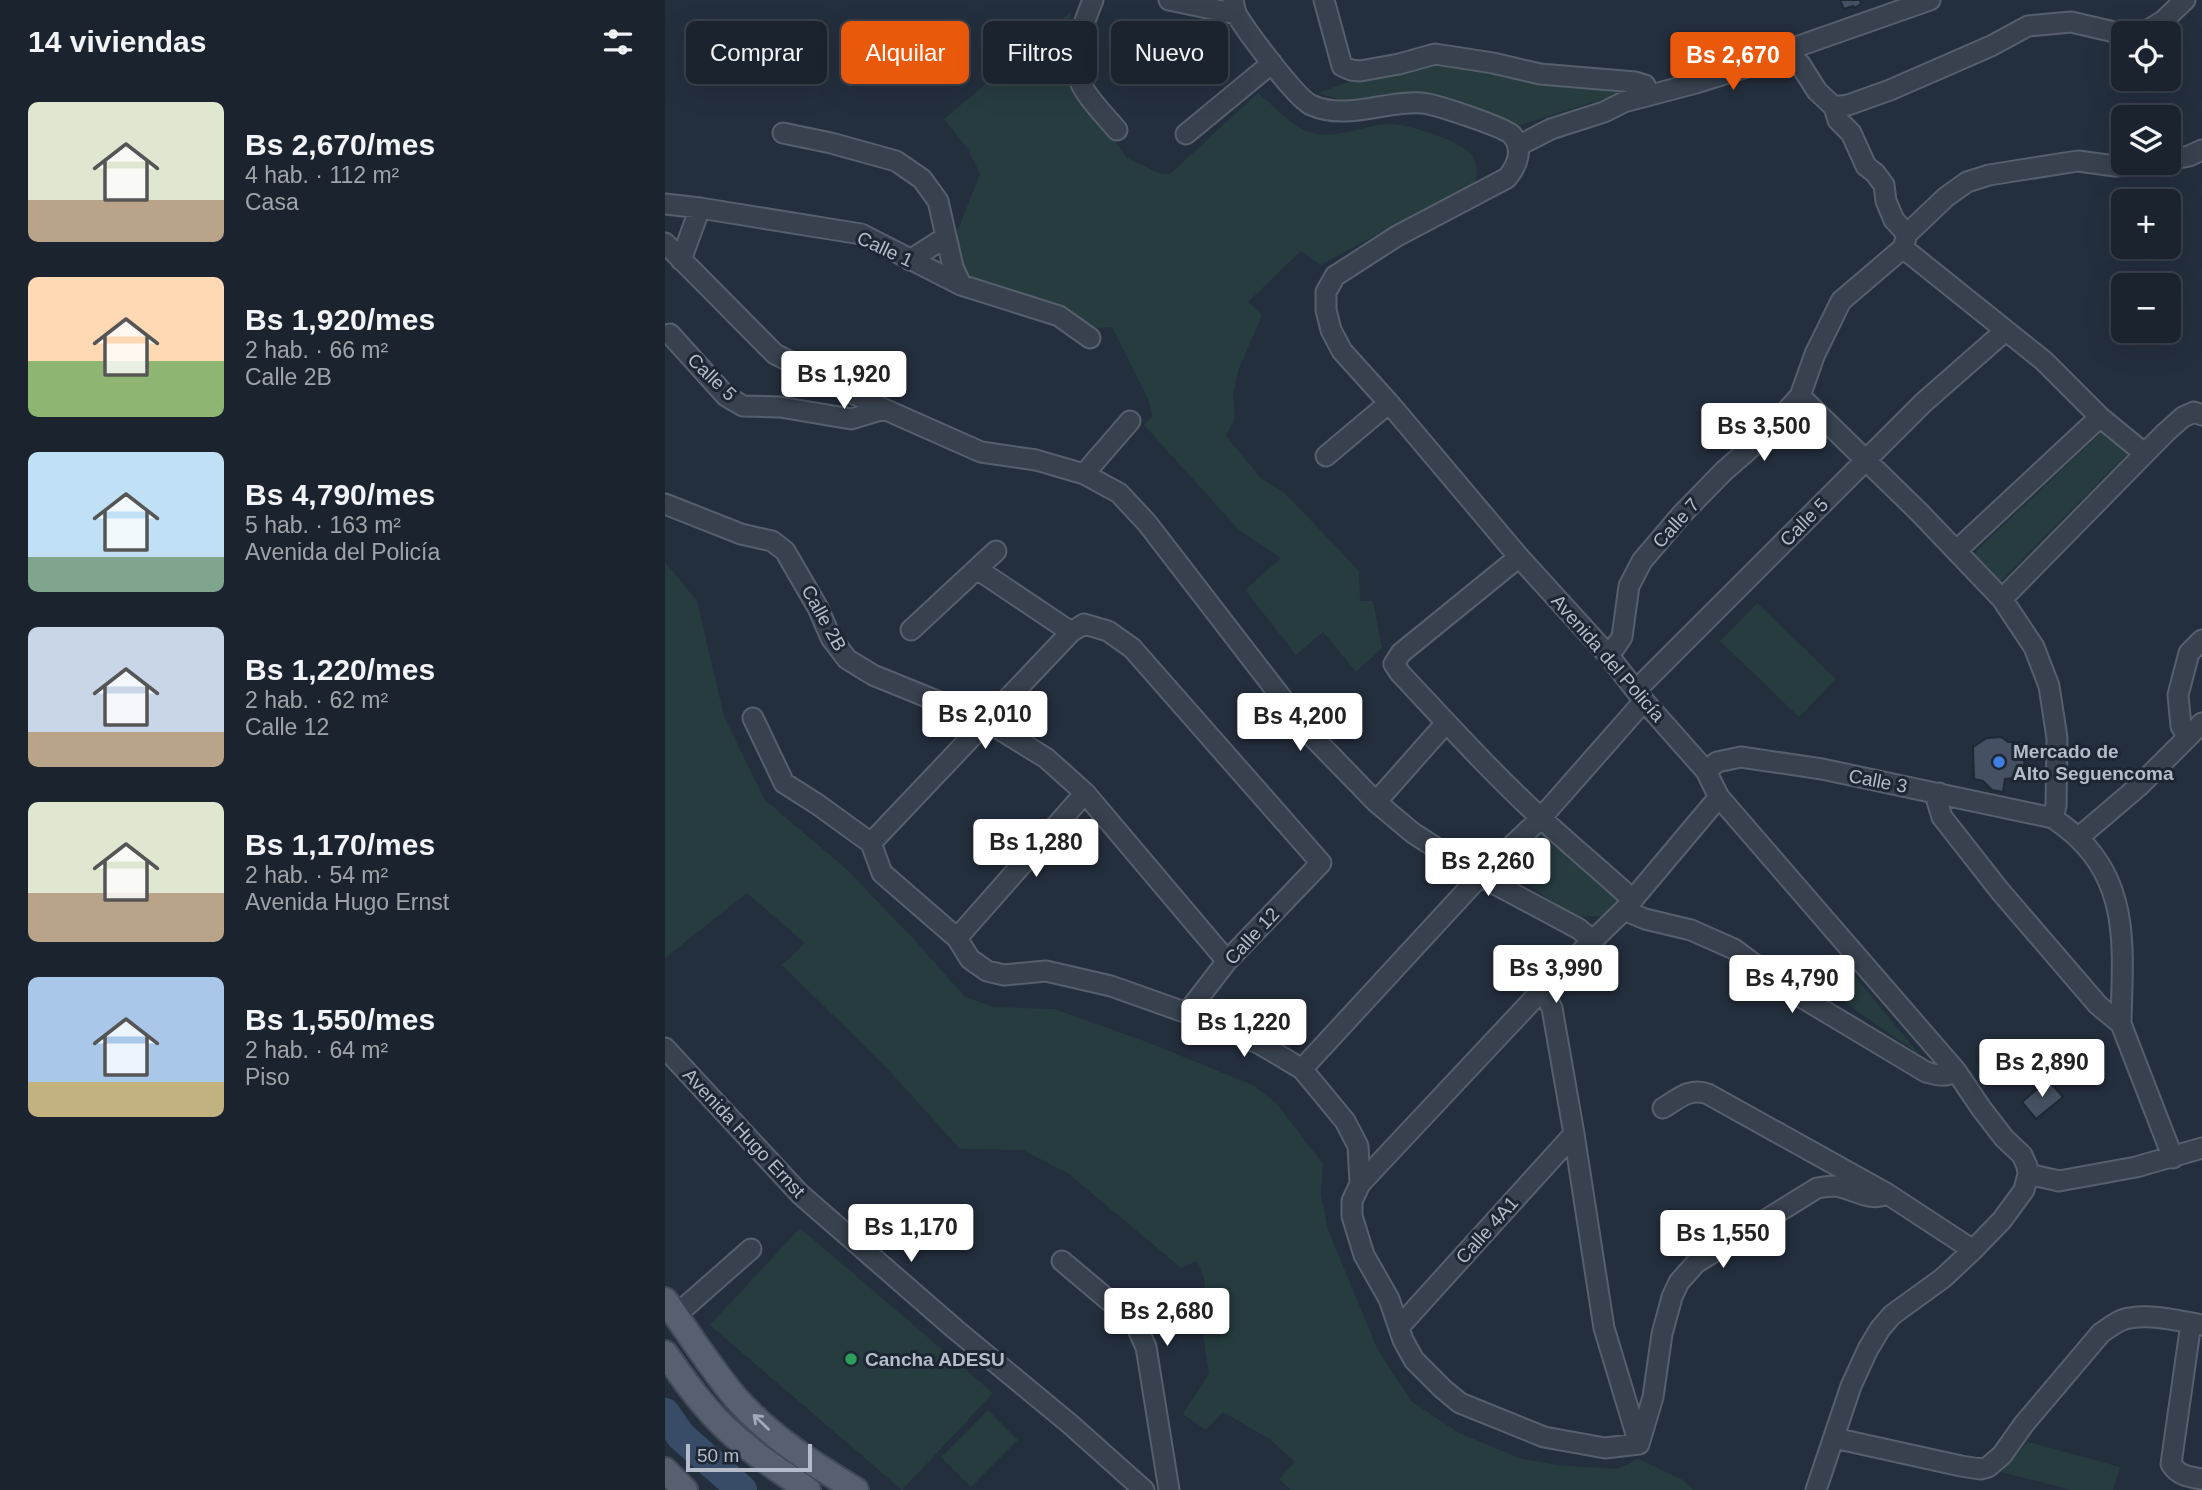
<!DOCTYPE html>
<html lang="es">
<meta charset="utf-8">
<style>
body{margin:0;font-family:Arial,sans-serif;background:#282f3a;color:#f1f3f6;height:100vh;display:flex;flex-direction:column;font-size:26px;white-space:nowrap}
*{box-sizing:border-box;margin:0}
p{font-size:23px;color:#a0a4aa}
.icon{flex:none;width:38px;height:38px;fill:none;stroke:currentColor;stroke-width:2;stroke-linecap:round;stroke-linejoin:round}
.map{position:relative;flex:1;overflow:hidden}
.panel{display:flex;flex-direction:column;background:#1b232e;width:665px}
.panel>*{flex:none}
.hud{position:absolute;left:21px;top:21px;width:665px;height:63px;display:flex;gap:14px}
.buttons{position:absolute;left:1446px;top:21px;display:grid;gap:14px}
.buttons a{display:grid;place-items:center;width:70px;height:70px;border-radius:10px;background:#1b232e;box-shadow:0 7px 28px #0002,0 0 0 2px #39404a;font-size:35px}
.scale{position:absolute;left:21px;bottom:18px;width:126px;box-sizing:border-box;padding-left:7px;border:4px solid #b4bcc9;border-top:0;font-size:19px;line-height:24px;white-space:nowrap;color:#b4bcc9;-webkit-text-stroke:5px #1d2633;paint-order:stroke}
.price{position:absolute;translate:-50% -60px;padding:0 16px;border-radius:7px;background:#fff;color:#222;font-size:23px;line-height:46px;filter:drop-shadow(0 2px 4px #0008)}
.price::after{content:'';position:absolute;left:50%;top:42px;width:21px;height:16px;margin-left:-10px;background:inherit;clip-path:polygon(0 0,100% 0,50% 100%)}
.price.active{background:#ea580c;color:#fff}
ul{padding:0;list-style:none}
li{display:flex;align-items:center;gap:21px;height:175px;padding:0 28px}
li span{display:grid;place-items:center;flex:none;width:196px;height:140px;border-radius:10px;color:#555}
li>.icon{margin-inline-start:auto}
span .icon{width:84px;height:84px;fill:#fffc;stroke-width:1}
li b{font-size:30px}
h2{display:flex;justify-content:space-between;align-items:center;height:84px;padding:0 28px;font-size:30px}
.chip{padding:0 24px;border-radius:10px;background:#1b232e;box-shadow:0 7px 28px #0002,0 0 0 2px #39404a;font-size:24px;line-height:63px}
.chip.active{background:#ea580c;color:#fff}
main{display:flex;flex:1;min-height:0}
.map>svg:first-child{display:block}
</style>
<main>
<section class="panel">
<h2>14 viviendas<svg class="icon" aria-label="filters" viewBox="0 0 24 24"><path d="M4 7h16M4 17h16"/><circle cx="9" cy="7" r="2"/><circle cx="15" cy="17" r="2"/></svg></h2>
<ul>
<li><span style="background:linear-gradient(#dfe7d0 70%,#b9a48a 0)"><svg class="icon" aria-label="home" viewBox="0 0 24 24"><path d="M3 11l9-7 9 7M6 9v11h12V9"/></svg></span><div><b>Bs 2,670/mes</b><p>4 hab. · 112 m²</p><p>Casa</p></div></li>
<li><span style="background:linear-gradient(#ffd9b3 60%,#8fb573 0)"><svg class="icon" aria-label="home" viewBox="0 0 24 24"><path d="M3 11l9-7 9 7M6 9v11h12V9"/></svg></span><div><b>Bs 1,920/mes</b><p>2 hab. · 66 m²</p><p>Calle 2B</p></div></li>
<li><span style="background:linear-gradient(#bfe0f5 75%,#7fa58c 0)"><svg class="icon" aria-label="home" viewBox="0 0 24 24"><path d="M3 11l9-7 9 7M6 9v11h12V9"/></svg></span><div><b>Bs 4,790/mes</b><p>5 hab. · 163 m²</p><p>Avenida del Policía</p></div></li>
<li><span style="background:linear-gradient(#c9d6e8 75%,#b9a48a 0)"><svg class="icon" aria-label="home" viewBox="0 0 24 24"><path d="M3 11l9-7 9 7M6 9v11h12V9"/></svg></span><div><b>Bs 1,220/mes</b><p>2 hab. · 62 m²</p><p>Calle 12</p></div></li>
<li><span style="background:linear-gradient(#dfe7d0 65%,#b9a48a 0)"><svg class="icon" aria-label="home" viewBox="0 0 24 24"><path d="M3 11l9-7 9 7M6 9v11h12V9"/></svg></span><div><b>Bs 1,170/mes</b><p>2 hab. · 54 m²</p><p>Avenida Hugo Ernst</p></div></li>
<li><span style="background:linear-gradient(#a9c7e8 75%,#c2b280 0)"><svg class="icon" aria-label="home" viewBox="0 0 24 24"><path d="M3 11l9-7 9 7M6 9v11h12V9"/></svg></span><div><b>Bs 1,550/mes</b><p>2 hab. · 64 m²</p><p>Piso</p></div></li>
</ul>
</section>
<div class="map">
<svg width="1537" height="1490" viewBox="0 0 1537 1490">
<rect width="100%" height="100%" fill="#242f3e"/>
<!-- green -->
<path fill="#263c3f" d="M406,12L400,65L405,80L462,158L496,174H505L593,93C607,104 627,127 644,132C671,141 697,125 724,124C741,123 792,140 804,152C813,160 813,173 810,183L655,265L636,251L583,302L597,315L573,371L568,396L570,418L561,436L596,478L620,493L694,571L695,601H708L717,648L691,672L658,632L631,655L580,590L616,558L573,529L479,425L487,416L484,401L447,327L433,328L412,324L289,281L286,247L315,174L303,149L279,119Z
M749,63L782,64L832,75L968,90L852,126L781,99L739,93L705,103H686L653,93L713,71Z
M1439,430L1461,444L1462,454L1336,581L1329,579L1309,558L1311,551Z
M0,562L32,601L59,716L99,799L180,868L247,937L300,997L329,1007L389,1009L482,1042L590,1086L612,1104L658,1164L656,1195L663,1230L712,1348L746,1401L794,1433L854,1458L891,1465L952,1469L973,1459L1018,1480L1028,1490H626L614,1479L630,1462L606,1440L558,1412L541,1430L518,1414L544,1373L538,1335L540,1280L532,1261L516,1268L404,1174L358,1150L295,1149L219,1065L117,965L140,943L82,893L0,958Z
M1092,603L1171,679L1134,717L1055,641Z
M879,827L954,895L941,916L910,917L840,869Z
M1179,963L1254,1054L1155,985Z
M135,1228L328,1393L237,1490L45,1325Z
M323,1410L353,1440L306,1487L276,1457Z
M1363,1442L1455,1467L1448,1490H1407L1336,1472Z"/>
<g fill="none" stroke-linecap="round" stroke-linejoin="round">
<!-- river -->
<path stroke="#394c67" stroke-width="30" d="M0,1413L16,1436L77,1490"/>
</g>
<!-- building -->
<path fill="#455162" stroke="#1f2835" stroke-width="2" d="M1175,0H1195L1196,4L1189,8L1188,6L1179,9Z
M1336,737L1343,742H1358L1360,777L1340,779L1338,792L1327,790L1318,781L1309,779L1308,747L1322,738Z
M1383,1080L1398,1097L1371,1119L1357,1102Z"/>
<g fill="none" stroke-linecap="round" stroke-linejoin="round">
<!-- minor casing -->
<g stroke="#565f6c" stroke-width="23">
<path id="minor" d="M428,0C417,28 401,63 420,91C429,105 441,117 452,130
M504,0L571,14
M568,0C569,5 570,11 572,15C582,32 631,98 646,105C682,121 721,100 757,103C770,104 839,127 847,135C859,149 852,166 842,178L732,236L670,276L661,292V310L666,330L677,351L724,403L854,557L944,656L979,701L1041,771L1054,797L1291,1071L1316,1108L1339,1138L1357,1155L1362,1166L1363,1174L1359,1190L1337,1220L1308,1250L1278,1278L1227,1315L1215,1329L1203,1349L1186,1386L1151,1490
M659,0L677,66L686,70L695,71L734,64L770,54L828,63L875,74L970,82L980,85L983,94
M1478,33L1498,21L1520,0
M1124,54L1135,64L1152,91L1169,107L1173,120L1186,133L1201,166L1210,173L1219,185L1221,201L1229,220L1242,234
M1169,107L1183,105L1225,90L1326,46L1363,26L1406,22L1458,34
M118,133L166,143L231,161L257,179L273,201L288,267L296,285
M521,134L607,63
M853,146L886,129L939,112L959,102L1031,83L1124,54L1131,47L1265,0
M1503,160L1524,156L1537,150
M0,204L35,208L196,234L296,285L394,316L425,338
M0,243L110,354L219,409L316,452L371,460L419,474L454,493L482,523L643,732L711,802L748,833L815,876L914,929L927,940
M1238,248L1379,361L1435,417L1479,453
M1238,248L1242,234L1281,197L1302,182L1324,175L1413,161L1450,166L1486,163
M16,260L35,208
M245,260L281,237
M5,334L61,396L78,406L115,407L186,419L219,409
M1135,396L1255,513L1337,599L1369,647L1384,686L1392,738L1391,806L1388,818
M661,456L724,403
M419,474L465,421
M0,504L76,534L107,541L120,551L153,608L166,638L182,659L208,675L321,721L381,758L420,793L562,961
M1291,551L1435,417
M854,557L736,653L729,664L735,673C781,722 827,773 876,818C906,846 938,872 968,900
M312,569L406,632
M1337,599L1500,433L1518,417L1529,412L1537,415
M246,630L331,551
M944,656L957,637L964,586L977,561L1017,514L1059,471L1098,437L1135,396L1150,354L1176,301L1238,248
M972,689L1258,403L1340,331
M88,718L119,783L152,804L206,843L217,873L292,938L305,959L322,971L339,975L381,971L446,986L522,1013L595,1044L637,1069L680,1121L693,1146L695,1184L687,1201V1216L699,1255L724,1299L738,1340L749,1360L778,1389L795,1403L879,1437L940,1448L974,1444
M1522,737L1516,726L1513,695L1524,653L1537,640
M1041,771L1052,762L1076,757L1157,769L1388,818C1396,824 1405,830 1413,838C1467,889 1457,957 1456,1024
M1274,793L1272,801L1277,817L1335,891L1433,1005L1456,1024L1508,1158
M711,802L781,723
M1413,838L1474,786L1537,723
M206,843L406,632L419,624L443,631L467,648L656,863L562,961L522,1013
M959,910L980,919L1026,930L1069,949L1121,988L1261,1072C1273,1075 1280,1078 1291,1071
M292,938L420,793
M877,990L887,1008L909,1134L939,1328L974,1444
M0,1048L135,1194L290,1329L405,1424L479,1490
M637,1069L815,876L876,818L979,701
M998,1108C1013,1099 1025,1087 1043,1094L1221,1193L1308,1250
M1363,1174L1394,1181L1471,1167L1537,1148
M695,1184L877,990L959,910L1054,797
M397,1261L454,1309L471,1325L481,1347L504,1490
M11,1315L86,1249
M1526,1323L1506,1464C1514,1476 1524,1477 1537,1479
M735,1326L909,1134
M1169,1438L1296,1466L1315,1469L1323,1467L1337,1455L1359,1424L1436,1333C1445,1327 1454,1319 1465,1318C1488,1314 1515,1321 1537,1325
M974,1444L988,1397L997,1334L1007,1297L1014,1282L1031,1263L1152,1188C1158,1187 1164,1186 1170,1186C1185,1187 1208,1204 1221,1193"/>
</g>
<!-- major casing -->
<g stroke="#414a57" stroke-width="28">
<path id="major" d="M0,1300C23,1332 45,1367 70,1397C104,1436 148,1464 191,1490
M0,1353C19,1380 40,1410 65,1432C89,1454 116,1472 143,1490
M0,1470L20,1490"/>
</g>
<!-- minor -->
<use href="#minor" stroke="#38414e" stroke-width="19"/>
<!-- major -->
<use href="#major" stroke="#56606e" stroke-width="24"/>
</g>
<!-- one-way arrows -->
<defs><path id="oneway-shaft" d="M-6 0H5M1.5-3L5.5 0L1.5 3" fill="none" stroke-width="1.6" stroke-linecap="round" stroke-linejoin="round" transform="scale(1.75)"/></defs>
<use stroke="#a1aab7" href="#oneway-shaft" transform="translate(96 1422) rotate(-136)"/>
<!-- markers -->
<circle fill="#3f7fe0" stroke="#1d2633" stroke-width="2.5" cx="1334" cy="762" r="7"/>
<circle fill="#2e9e5b" stroke="#1d2633" stroke-width="2.5" cx="186" cy="1359" r="7"/>
<g text-anchor="middle" dominant-baseline="central" stroke-width="6" stroke-linejoin="round" paint-order="stroke">
<!-- street labels -->
<g font-size="19" fill="#b4bcc9" stroke="#1d2633">
<text transform="translate(220 249) rotate(25)">Calle 1</text>
<text transform="translate(47 377) rotate(44)">Calle 5</text>
<text transform="translate(1139 522) rotate(-45)">Calle 5</text>
<text transform="translate(1011 523) rotate(-48)">Calle 7</text>
<text transform="translate(159 618) rotate(61)">Calle 2B</text>
<text transform="translate(943 658) rotate(49)">Avenida del Policía</text>
<text transform="translate(1213 781) rotate(11)">Calle 3</text>
<text transform="translate(587 936) rotate(-47)">Calle 12</text>
<text transform="translate(79 1133) rotate(47)">Avenida Hugo Ernst</text>
<text transform="translate(822 1230) rotate(-48)">Calle 4A1</text>
</g>
<!-- poi labels -->
<g font-size="19" font-weight="bold" fill="#b4bcc9" stroke="#1d2633" text-anchor="start">
<text x="1348" y="751">Mercado de<tspan x="1348" dy="22">Alto Seguencoma</tspan></text>
<text x="200" y="1359">Cancha ADESU</text>
</g>
</g>
</svg>
<div class="buttons">
<a><svg class="icon" aria-label="locate" viewBox="0 0 24 24"><circle cx="12" cy="12" r="6"/><path d="M12 2v4M12 18v4M2 12h4M18 12h4"/></svg></a>
<a><svg class="icon" aria-label="layers" viewBox="0 0 24 24"><path d="M12 4l9 5-9 5-9-5zM3 14l9 5 9-5"/></svg></a>
<a>+</a>
<a>−</a>
</div>
<div class="scale">50 m</div>
<b class="price active" style="left:1068px;top:92px">Bs 2,670</b>
<b class="price" style="left:179px;top:411px">Bs 1,920</b>
<b class="price" style="left:1099px;top:463px">Bs 3,500</b>
<b class="price" style="left:320px;top:751px">Bs 2,010</b>
<b class="price" style="left:635px;top:753px">Bs 4,200</b>
<b class="price" style="left:371px;top:879px">Bs 1,280</b>
<b class="price" style="left:823px;top:898px">Bs 2,260</b>
<b class="price" style="left:891px;top:1005px">Bs 3,990</b>
<b class="price" style="left:1127px;top:1015px">Bs 4,790</b>
<b class="price" style="left:579px;top:1059px">Bs 1,220</b>
<b class="price" style="left:1377px;top:1099px">Bs 2,890</b>
<b class="price" style="left:246px;top:1264px">Bs 1,170</b>
<b class="price" style="left:1058px;top:1270px">Bs 1,550</b>
<b class="price" style="left:502px;top:1348px">Bs 2,680</b>
<div class="hud">
<a class="chip">Comprar</a>
<a class="chip active">Alquilar</a>
<a class="chip">Filtros</a>
<a class="chip">Nuevo</a>
</div>
</div>
</main>
